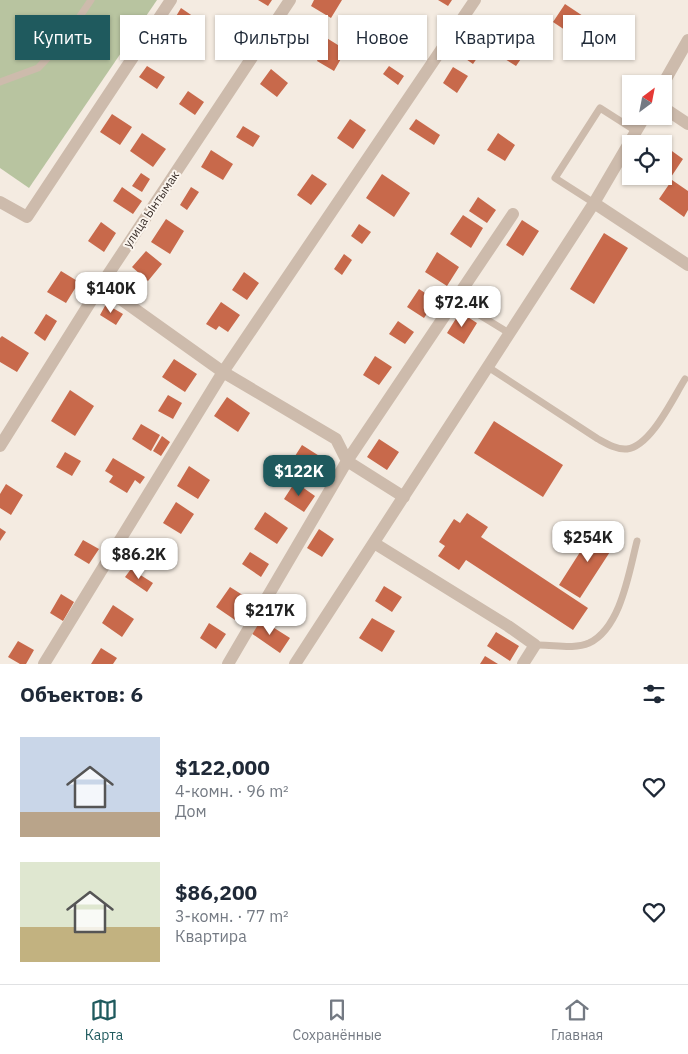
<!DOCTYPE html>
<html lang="ru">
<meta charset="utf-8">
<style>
body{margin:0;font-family:"IBM Plex Sans",sans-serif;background:#f6f6f7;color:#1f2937;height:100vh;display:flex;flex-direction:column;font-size:19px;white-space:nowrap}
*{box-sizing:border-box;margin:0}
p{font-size:16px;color:#747a83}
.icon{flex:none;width:28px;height:28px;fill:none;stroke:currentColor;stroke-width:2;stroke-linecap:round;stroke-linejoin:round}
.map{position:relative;height:664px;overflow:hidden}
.side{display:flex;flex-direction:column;background:#fff;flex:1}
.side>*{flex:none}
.guide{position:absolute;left:15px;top:15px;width:659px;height:45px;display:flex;gap:10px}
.needle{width:32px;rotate:32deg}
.buttons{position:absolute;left:622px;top:75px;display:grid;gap:10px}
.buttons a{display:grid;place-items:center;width:50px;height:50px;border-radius:0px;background:#fff;box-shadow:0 1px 4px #0004;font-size:25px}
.price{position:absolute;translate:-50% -42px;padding:0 11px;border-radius:10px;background:#fff;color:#222;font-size:16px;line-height:32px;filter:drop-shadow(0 1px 2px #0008)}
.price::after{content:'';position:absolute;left:50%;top:30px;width:15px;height:11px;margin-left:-8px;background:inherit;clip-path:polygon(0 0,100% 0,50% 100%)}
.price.selected{background:#1f5a5e;color:#fff}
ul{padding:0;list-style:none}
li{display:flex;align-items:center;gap:15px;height:125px;padding:0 20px}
li span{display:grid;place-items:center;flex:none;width:140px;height:100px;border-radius:0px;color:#555}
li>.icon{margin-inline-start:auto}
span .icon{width:60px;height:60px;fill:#fffc;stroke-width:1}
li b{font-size:21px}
h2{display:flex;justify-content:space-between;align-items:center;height:60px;padding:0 20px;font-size:21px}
.tag{padding:0 18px;border-radius:0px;background:#fff;box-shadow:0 1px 4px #0004;font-size:18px;line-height:45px}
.tag.selected{background:#1f5a5e;color:#fff}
.tabs{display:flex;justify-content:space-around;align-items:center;height:70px;border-top:1px solid #e0e1e3;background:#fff;font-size:14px;color:#747a83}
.tabs a{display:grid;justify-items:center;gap:2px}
.tabs .selected{color:#1f5a5e}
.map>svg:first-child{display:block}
</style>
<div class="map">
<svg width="688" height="664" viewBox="0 0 688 664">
<rect width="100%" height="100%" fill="#f4ebe1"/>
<!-- green -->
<path fill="#b8c4a0" d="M0,0H157L29,188L0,168Z"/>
<!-- building -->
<path fill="#c8694b" d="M258,0H272L268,6Z
M314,0H342L331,18L311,6Z
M438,0H452L448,6Z
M565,4L586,18L574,36L553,22Z
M181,8L197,19L191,29L175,18Z
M234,29L246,36L239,47L227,40Z
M409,32L425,43L419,50L404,40Z
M325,37L346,50L334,71L317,61L320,54L316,52Z
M470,40L484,48L473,64L460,55Z
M501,42L523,56L516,66L494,52Z
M147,66L165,77L157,89L139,77Z
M389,66L404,76L398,85L383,74Z
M453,67L468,76L457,93L443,83Z
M271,69L288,83L277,97L260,84Z
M188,91L204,102L195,115L179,104Z
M112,114L132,127L120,145L100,132Z
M350,119L366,130L353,149L337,138Z
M416,119L440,135L434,145L409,129Z
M243,126L260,136L253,147L236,137Z
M142,133L166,149L153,167L130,151Z
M498,133L515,145L505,161L487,150Z
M665,146L683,159L671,177L664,172Z
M211,150L233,164L223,180L201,167Z
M141,173L150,179L142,192L132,186Z
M312,174L327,184L311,205L297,195Z
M382,174L410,193L394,217L366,198Z
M672,180L688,191V210L684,217L659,199Z
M122,187L142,201L133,214L113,201Z
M191,187L199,192L187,210L180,205Z
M478,197L496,210L487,223L469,211Z
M463,215L483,228L471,248L450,234Z
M166,219L184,231L170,254L151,242Z
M522,220L539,231L523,256L506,245Z
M101,222L116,233L104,252L88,241Z
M359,224L371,232L362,244L351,236Z
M604,233L628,248L594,304L570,289Z
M146,251L162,264L148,281L132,267Z
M437,252L459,267L447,286L425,272Z
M344,254L352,260L342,275L334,269Z
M61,271L79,282L66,303L47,292Z
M244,272L259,283L247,300L232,290Z
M419,289L436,300L424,318L407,307Z
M221,302L240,315L228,332L219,326L216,330L206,324Z
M106,304L123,314L116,325L100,315Z
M460,312L477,323L464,344L447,333Z
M46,314L57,321L45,341L34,333Z
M398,321L414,332L405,344L389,334Z
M2,336L29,353L17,372L0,362V338Z
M375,356L392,367L379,385L363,375Z
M174,359L197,374L185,392L162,377Z
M70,390L94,406L75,436L51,421Z
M168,395L182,403L173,419L158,411Z
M227,397L250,413L238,432L214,416Z
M494,421L563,465L543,497L474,453Z
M141,424L160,435L151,451L132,439Z
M162,436L170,442L161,456L153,451Z
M379,439L399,452L387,470L367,457Z
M302,445L332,464L319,483L290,464Z
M65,452L81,461L72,476L56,467Z
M113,458L145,477L140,484L135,480L127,493L109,482L113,476L105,471Z
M189,466L210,480L198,499L177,486Z
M295,482L315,496L304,512L284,499Z
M6,484L23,495L11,515L0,508V494Z
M176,502L194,514L181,534L163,523Z
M265,512L288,528L277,544L254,529Z
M467,513L488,527L481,537L588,608L573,630L466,560L459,570L438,556L445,546L439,542L454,519L460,523Z
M596,527L617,541L580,598L559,585Z
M0,528L6,532L0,541Z
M319,529L334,539L322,557L307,548Z
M154,538L171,549L160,564L143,553Z
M83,540L99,549L89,564L74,555Z
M250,552L269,564L261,577L242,564Z
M131,569L153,583L147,592L125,577Z
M384,586L402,597L392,612L375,601Z
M230,587L249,599L235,620L216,607Z
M61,594L74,602L63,621L50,613Z
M113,605L134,619L122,637L102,623Z
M372,618L395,631L382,652L359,638Z
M260,619L290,638L280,653L251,633Z
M209,623L226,634L216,649L200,638Z
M496,632L519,646L510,661L487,646Z
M18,641L34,650L26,664H20L8,657Z
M101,648L117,658L113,664H91Z
M485,656L498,664H480Z"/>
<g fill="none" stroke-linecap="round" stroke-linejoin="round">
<!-- service -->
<path stroke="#cdbbac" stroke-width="7" d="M0,82L38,68L61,44L91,0
M594,203L555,178L600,108L636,131
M455,300L509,333
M488,367L598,439C607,444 617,450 627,449C651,446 673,398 685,379
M535,645C552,644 573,650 589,643C621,628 629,572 637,541"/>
<!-- minor -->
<path stroke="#cdbbac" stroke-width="12" d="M663,84L688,40
M664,108L688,124
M0,202L27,217L171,0
M594,203L688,265
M101,285L223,372L336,439L347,461L404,497
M0,446L101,285L290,0
M374,543L508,626L535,645L523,664
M44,664L223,372L475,0
M228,664L347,461L513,214
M295,664L594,203L645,116"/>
</g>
<g text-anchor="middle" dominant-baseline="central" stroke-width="4" stroke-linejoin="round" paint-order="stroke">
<!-- street labels -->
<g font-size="12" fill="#3b302b" stroke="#fbf5ee">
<text transform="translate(151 209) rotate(-56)">улица Ынтымак</text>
</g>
</g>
</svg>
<div class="buttons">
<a><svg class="needle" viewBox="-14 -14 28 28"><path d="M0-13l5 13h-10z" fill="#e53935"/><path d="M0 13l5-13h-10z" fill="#747a83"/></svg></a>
<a><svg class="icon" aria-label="locate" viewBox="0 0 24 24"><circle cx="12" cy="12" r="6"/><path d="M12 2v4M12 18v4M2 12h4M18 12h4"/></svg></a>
</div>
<b class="price" style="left:111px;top:314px">$140K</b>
<b class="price" style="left:462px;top:328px">$72.4K</b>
<b class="price selected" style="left:299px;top:497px">$122K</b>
<b class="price" style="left:588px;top:563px">$254K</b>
<b class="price" style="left:139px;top:580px">$86.2K</b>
<b class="price" style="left:270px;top:636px">$217K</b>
<div class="guide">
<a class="tag selected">Купить</a>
<a class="tag">Снять</a>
<a class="tag">Фильтры</a>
<a class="tag">Новое</a>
<a class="tag">Квартира</a>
<a class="tag">Дом</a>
</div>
</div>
<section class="side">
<h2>Объектов: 6<svg class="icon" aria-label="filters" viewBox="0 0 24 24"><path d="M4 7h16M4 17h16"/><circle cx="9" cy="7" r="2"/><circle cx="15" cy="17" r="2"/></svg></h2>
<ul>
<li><span style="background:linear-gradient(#c9d6e8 75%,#b9a48a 0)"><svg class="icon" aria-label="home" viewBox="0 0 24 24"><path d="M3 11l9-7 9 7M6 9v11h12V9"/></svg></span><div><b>$122,000</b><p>4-комн. · 96 m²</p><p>Дом</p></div><svg class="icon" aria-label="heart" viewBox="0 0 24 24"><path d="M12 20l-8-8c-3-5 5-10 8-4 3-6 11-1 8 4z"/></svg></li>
<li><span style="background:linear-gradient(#dfe7d0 65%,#c2b280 0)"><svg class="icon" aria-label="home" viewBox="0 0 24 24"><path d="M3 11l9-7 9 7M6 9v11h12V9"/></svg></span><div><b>$86,200</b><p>3-комн. · 77 m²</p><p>Квартира</p></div><svg class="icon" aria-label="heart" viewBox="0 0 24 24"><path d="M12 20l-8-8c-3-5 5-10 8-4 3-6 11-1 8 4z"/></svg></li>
</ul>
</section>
<nav class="tabs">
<a class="selected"><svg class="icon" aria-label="map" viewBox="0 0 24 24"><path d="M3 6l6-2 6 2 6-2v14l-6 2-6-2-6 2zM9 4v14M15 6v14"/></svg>Карта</a>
<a><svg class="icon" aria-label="saved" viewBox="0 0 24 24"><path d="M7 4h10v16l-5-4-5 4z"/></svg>Сохранённые</a>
<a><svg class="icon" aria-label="home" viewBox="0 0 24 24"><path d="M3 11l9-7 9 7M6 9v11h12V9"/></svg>Главная</a>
</nav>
